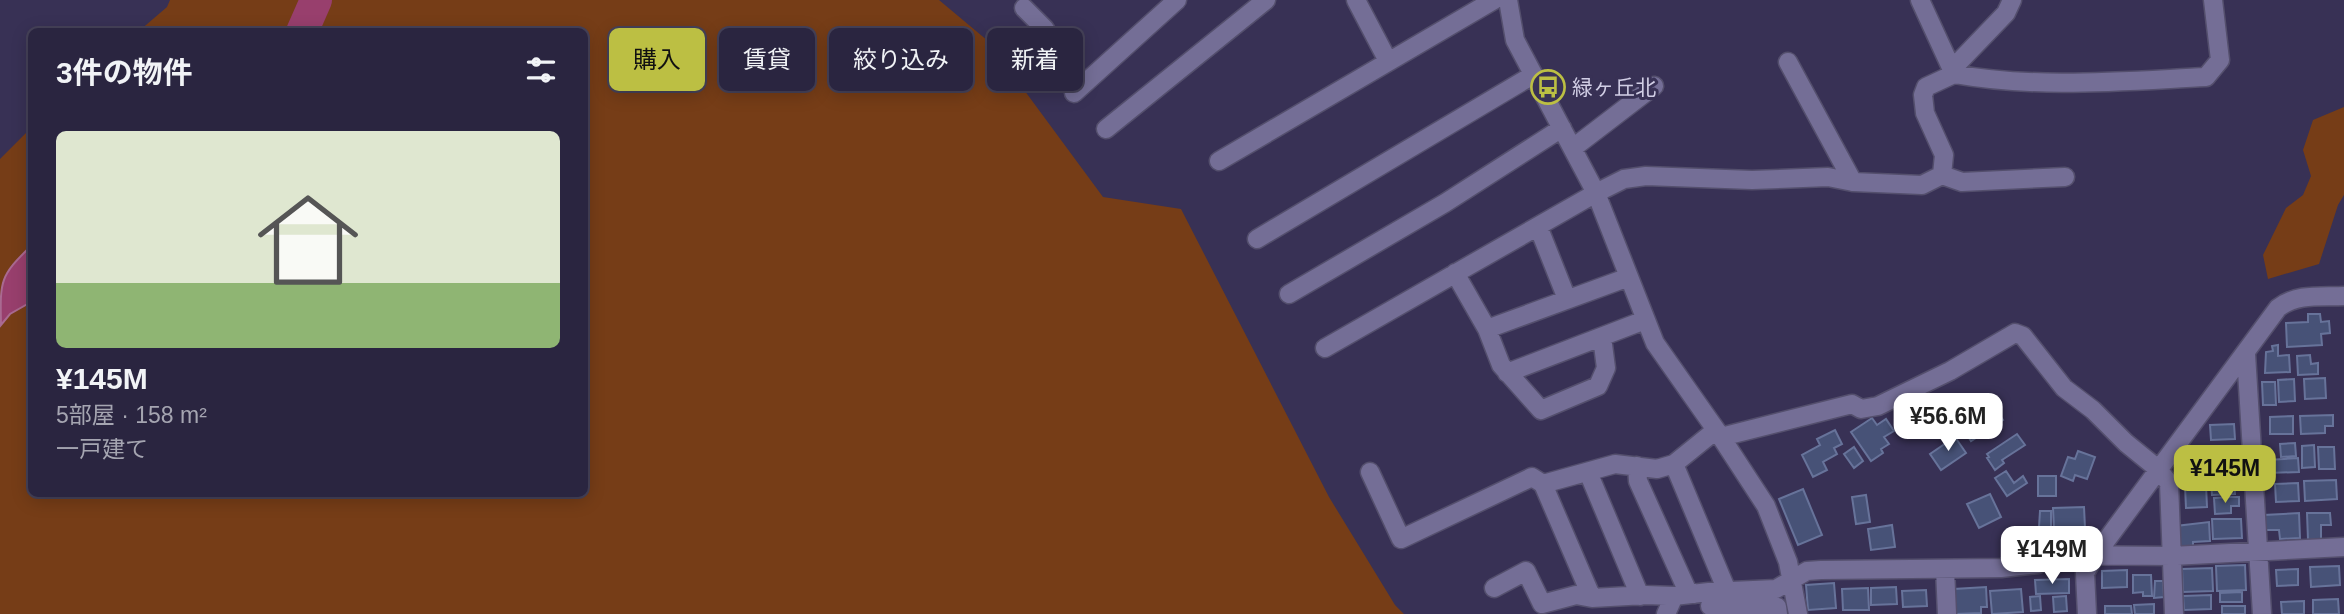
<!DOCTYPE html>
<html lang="ja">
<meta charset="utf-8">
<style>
body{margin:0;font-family:Arial,"Noto Sans JP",sans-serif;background:#322d47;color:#f1f3f6;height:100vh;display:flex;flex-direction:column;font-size:26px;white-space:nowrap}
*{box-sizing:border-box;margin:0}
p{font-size:23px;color:#a5a5b1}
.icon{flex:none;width:38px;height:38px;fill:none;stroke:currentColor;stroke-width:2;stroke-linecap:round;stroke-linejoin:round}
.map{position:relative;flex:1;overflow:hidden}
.drawer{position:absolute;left:28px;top:28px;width:560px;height:469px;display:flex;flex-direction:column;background:#2a2540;border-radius:10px;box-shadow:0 4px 18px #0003,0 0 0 2px #464259}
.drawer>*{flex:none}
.guide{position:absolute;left:609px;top:28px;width:665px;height:63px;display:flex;gap:14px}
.price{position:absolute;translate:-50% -60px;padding:0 16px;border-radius:14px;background:#fff;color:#222;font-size:23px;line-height:46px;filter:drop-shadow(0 2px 4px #0008)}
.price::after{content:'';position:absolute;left:50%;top:42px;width:21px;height:16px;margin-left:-10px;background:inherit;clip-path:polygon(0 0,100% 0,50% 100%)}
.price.on{background:#bcbf43;color:#111}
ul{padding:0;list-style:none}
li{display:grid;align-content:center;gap:14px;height:371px;padding:0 28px}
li+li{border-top:2px solid #464259}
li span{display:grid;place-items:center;height:217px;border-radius:10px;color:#555}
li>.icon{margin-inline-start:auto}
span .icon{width:126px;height:126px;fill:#fffc;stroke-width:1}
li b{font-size:30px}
h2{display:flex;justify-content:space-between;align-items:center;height:84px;padding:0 28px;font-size:30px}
.pill{padding:0 24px;border-radius:10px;background:#2a2540;box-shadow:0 4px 18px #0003,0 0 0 2px #464259;font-size:24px;line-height:63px}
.pill.on{background:#bcbf43;color:#111}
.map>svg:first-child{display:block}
</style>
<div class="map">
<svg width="2344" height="614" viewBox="0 0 2344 614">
<rect width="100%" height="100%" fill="#383155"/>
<!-- green -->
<path fill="#763d17" d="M170,0H939L988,41L1103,197L1181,209L1329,497L1395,605L1404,614H0V159L31,128L32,494H584V32L139,31L167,7Z
M2344,107V195L2338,205L2319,264L2268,279L2263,255L2286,208L2303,195L2311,176L2303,150L2313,120Z"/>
<!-- water -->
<path fill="#983f6d" stroke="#a96a91" stroke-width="2" d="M31,246V302L10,314L1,325C0,280 0,276 31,246Z"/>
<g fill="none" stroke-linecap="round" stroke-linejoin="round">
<!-- river -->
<path stroke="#983f6d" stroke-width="32" d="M302,32L316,0"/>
</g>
<!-- building -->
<path fill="#475277" stroke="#67739a" stroke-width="2" d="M2308,314H2320L2321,322L2329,321L2330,333L2321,334L2322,345L2287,347L2286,323L2308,322Z
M2278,345V356L2289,355L2290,372L2265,373L2266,352L2273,351L2272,346Z
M2310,355L2311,364L2318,363V374L2298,375L2297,356Z
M2325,378L2326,398L2305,399L2304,379Z
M2294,379L2295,401L2279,402L2278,380Z
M2262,382H2275L2276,405H2263Z
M1950,399L1960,413L1952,418L1942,404Z
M1937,400L1946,413L1936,420L1932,414L1928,416L1923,409Z
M1992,403L2003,420L1985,432L1973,415Z
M1915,407L1930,428L1918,436L1913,428L1904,434L1895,420Z
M2333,415V426H2325V433L2301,434L2300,416Z
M1971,416L1982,434L1971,441L1960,424Z
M2293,416V434H2270V417Z
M1872,418L1877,425L1886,419L1894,431L1884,437L1889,444L1881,449L1883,453L1871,461L1851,432Z
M2234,424L2235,439L2211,440L2210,425Z
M1835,430L1842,444L1834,448L1837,454L1823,462L1827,470L1813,477L1802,455L1820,445L1817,439Z
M2017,434L2025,445L2002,460L2004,463L1995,470L1987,458L1989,457L1987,454Z
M1955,437L1966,453L1941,470L1930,454Z
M2295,443L2296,456L2281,457L2280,444Z
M2314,445L2315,467L2302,468V446Z
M1854,447L1863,461L1854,468L1844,454Z
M2318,447H2334L2335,469H2319Z
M2078,451L2095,457L2087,479L2075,475L2073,481L2061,476L2068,457L2075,459Z
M2189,451H2206V478L2184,479L2183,458H2189Z
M2242,456L2243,474L2213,475L2212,458Z
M2298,458L2299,472L2268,473V460Z
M2006,471L2014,483L2023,476L2027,483L2007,496L1995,478Z
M2038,476H2056V496H2038Z
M2234,480L2235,494L2212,495L2211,482Z
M2336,480L2337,499L2305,501L2304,481Z
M2298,483L2299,501L2276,502L2275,484Z
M2206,485L2207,507L2186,508L2185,486Z
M1803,489L1822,535L1798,545L1779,499Z
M1990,494L2001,517L1979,528L1967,504Z
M1866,495L1870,522L1856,524L1852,497Z
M2231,497H2239V506H2231V513L2215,514L2214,498Z
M2084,507L2085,528L2054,529L2053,508Z
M2040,511H2051V527H2039Z
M2299,513L2300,538L2280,539L2279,530H2265L2264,515Z
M2307,513H2330L2331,525H2321V539L2308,540Z
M2212,519H2241L2242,538L2213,539Z
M2209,522L2210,541L2193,542V550L2177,551L2176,526Z
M1892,525L1895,547L1871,550L1868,529Z
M2245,565L2246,590L2217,591L2216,566Z
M2339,566L2340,585L2311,587L2310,567Z
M2212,568L2213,591L2183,592L2182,569Z
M2298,569V585L2277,586L2276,570Z
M2127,570V587L2102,588V571Z
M2133,575H2151L2152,596H2143V592L2133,593Z
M2069,579V593L2036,594L2035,580Z
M2155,581H2163L2164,597L2154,598Z
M1834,583L1836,608L1808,610L1806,585Z
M1896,587L1897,604L1871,605V588Z
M1986,587L1987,607H1981V613L1955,614L1954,589Z
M1868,588L1869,610H1843L1842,589Z
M2021,589L2023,612L1992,614L1990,591Z
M1926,590L1927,606L1903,607L1902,591Z
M2242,592V602H2220V593Z
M2211,595V609L2184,610L2183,596Z
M2040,596L2041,610L2031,611L2030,597Z
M2066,596L2067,611L2054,612L2053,597Z
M2338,599L2339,614H2313V600Z
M2304,601V614H2282L2281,602Z
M2154,604V614H2135L2134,605Z
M2105,606H2131L2132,614H2105Z
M2222,606H2245V614H2222Z"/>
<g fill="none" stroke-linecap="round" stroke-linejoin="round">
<!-- street casing -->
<g stroke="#544f6d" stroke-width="21">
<path id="street" d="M1356,0L1388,61
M1508,0L1515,40L1596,193L1655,343L1721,437L1766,506L1788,562L1798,614
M1920,0L1954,74C2037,89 2123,81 2206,77L2220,60L2213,0
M1024,8L1045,29
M1788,62L1853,182
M1074,93L1177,0
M1106,129L1266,0
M1573,148L1654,86
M1219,161L1494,0
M1942,175L1962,182L2065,177
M1538,226L1567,299
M1257,239L1533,75
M1455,273L1487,329L1501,365L1541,410L1598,386L1606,368L1602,337
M1289,294L1445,203L1562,128
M1487,329L1629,277
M1325,348L1596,193L1624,179L1646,176L1752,180L1828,177L1853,182L1922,185L1942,175L1944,155L1925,113L1923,95L1926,87L1954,74L1957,64L2006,13L2012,0
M2246,354L2262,614
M1507,373L1645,320
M1721,437L1852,404L1861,409L1878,406L1950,371L2015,333L2023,336L2064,388L2093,410L2126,443L2158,469L2169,483L2174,614
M1674,464L1727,591
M1637,466L1638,481L1687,590L1694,594
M1370,472L1401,539L1532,477L1543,484L1615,464L1657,469L1674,464L1716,430
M1588,472L1640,596
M1543,484L1592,598
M1945,569L1947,614
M1494,588L1526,571L1542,604L1576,595L1592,598L1646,595L1674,596L1709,592L1776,589L1807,571L1821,570L2001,568L2038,564L2050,557L2060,555L2172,556L2344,547
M1710,606L1770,605L1777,607L1778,614
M1666,614L1674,596
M2087,614L2085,573L2094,557L2278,308C2297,293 2321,297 2344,296"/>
</g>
<!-- street -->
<use href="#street" stroke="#746e96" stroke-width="18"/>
</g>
<!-- icons -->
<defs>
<g id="bus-ring" transform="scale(1.75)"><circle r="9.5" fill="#383155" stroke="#bcbf43" stroke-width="1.5"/><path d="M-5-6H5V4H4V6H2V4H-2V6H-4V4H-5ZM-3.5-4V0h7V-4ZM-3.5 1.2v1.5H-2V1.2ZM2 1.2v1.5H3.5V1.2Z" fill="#bcbf43"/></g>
</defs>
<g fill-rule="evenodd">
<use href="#bus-ring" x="1548" y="87"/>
</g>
<g text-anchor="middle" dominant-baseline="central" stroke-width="6" stroke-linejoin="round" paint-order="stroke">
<!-- poi labels -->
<g font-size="21" fill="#d1cee5" stroke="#383155" text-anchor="start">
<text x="1572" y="87">緑ヶ丘北</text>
</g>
</g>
</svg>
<b class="price" style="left:1948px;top:453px">¥56.6M</b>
<b class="price on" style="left:2225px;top:505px">¥145M</b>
<b class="price" style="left:2052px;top:586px">¥149M</b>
<div class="guide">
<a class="pill on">購入</a>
<a class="pill">賃貸</a>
<a class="pill">絞り込み</a>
<a class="pill">新着</a>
</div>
<section class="drawer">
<h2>3件の物件<svg class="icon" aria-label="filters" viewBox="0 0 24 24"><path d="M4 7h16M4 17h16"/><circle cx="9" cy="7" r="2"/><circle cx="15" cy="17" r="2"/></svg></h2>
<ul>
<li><span style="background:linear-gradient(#dfe7d0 70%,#8fb573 0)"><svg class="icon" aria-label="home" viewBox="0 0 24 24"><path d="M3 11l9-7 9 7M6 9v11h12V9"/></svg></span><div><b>¥145M</b><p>5部屋 · 158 m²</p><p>一戸建て</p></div></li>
</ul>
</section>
</div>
